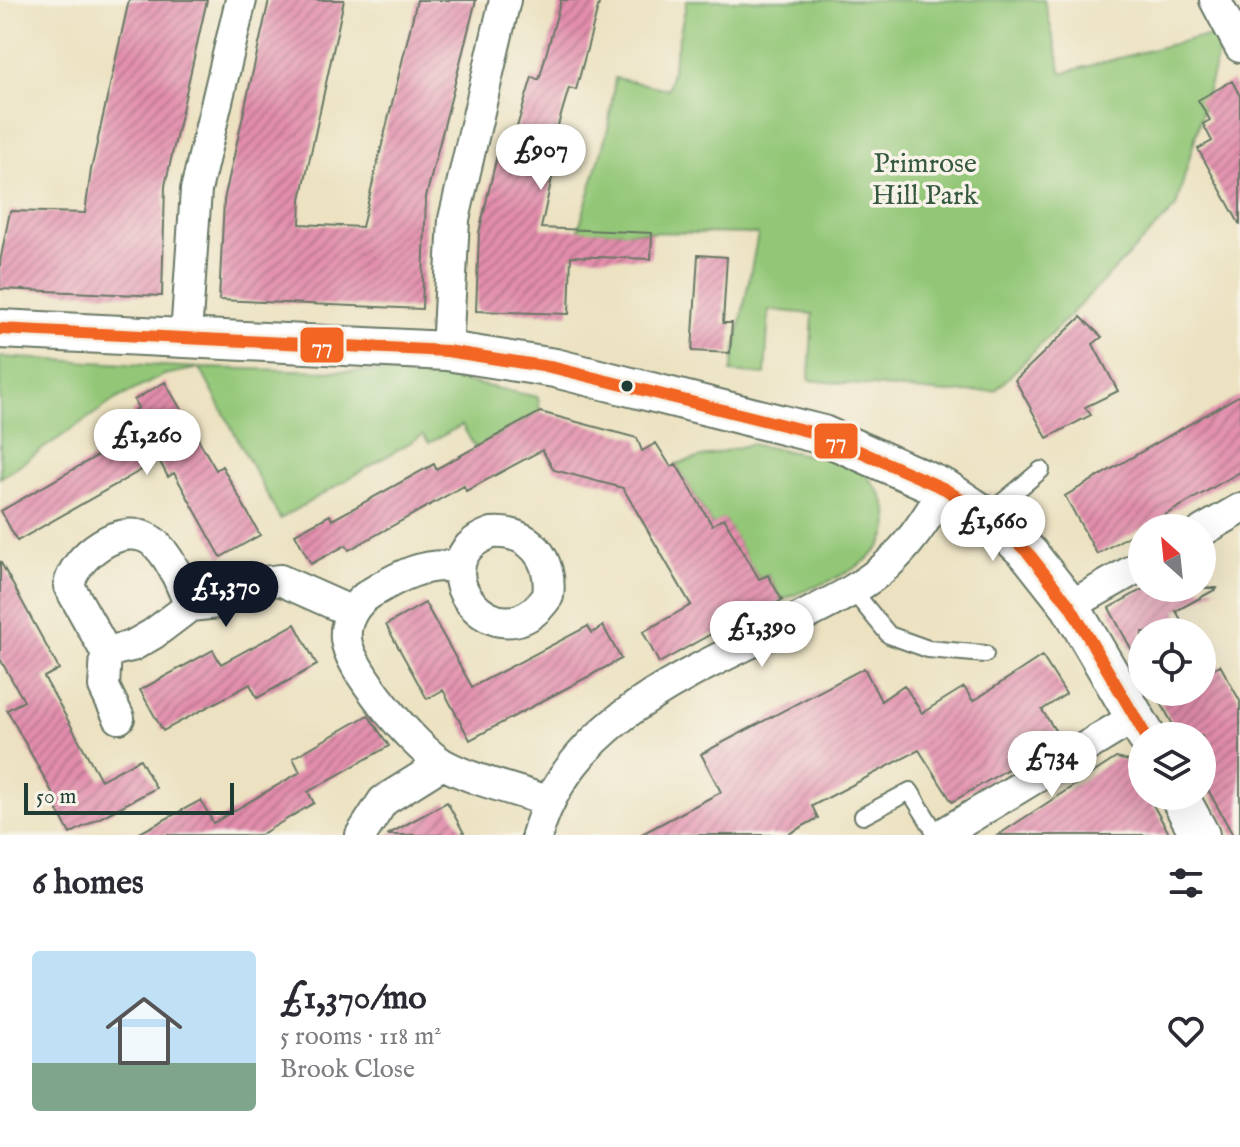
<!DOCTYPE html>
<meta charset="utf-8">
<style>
body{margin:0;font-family:"IM FELL English",serif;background:#f7f7f7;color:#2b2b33;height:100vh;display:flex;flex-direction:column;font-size:30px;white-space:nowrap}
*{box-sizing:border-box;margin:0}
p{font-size:26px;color:#7c7c81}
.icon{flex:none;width:44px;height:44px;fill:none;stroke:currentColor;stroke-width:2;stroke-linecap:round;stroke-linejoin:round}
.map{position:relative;height:835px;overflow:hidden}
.drawer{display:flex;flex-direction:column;background:#fff;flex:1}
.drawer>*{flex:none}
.needle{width:52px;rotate:333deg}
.buttons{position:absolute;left:1128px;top:514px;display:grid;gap:16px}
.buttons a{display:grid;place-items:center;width:88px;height:88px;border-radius:50%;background:#fff;box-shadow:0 8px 32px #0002;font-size:40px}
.scale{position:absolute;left:24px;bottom:20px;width:210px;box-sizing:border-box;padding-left:8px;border:4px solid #1f3d34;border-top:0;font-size:22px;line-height:28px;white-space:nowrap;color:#1f3d34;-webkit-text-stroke:6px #f7f3e8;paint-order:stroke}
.price{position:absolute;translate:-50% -68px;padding:0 18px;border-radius:28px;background:#fff;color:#222;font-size:26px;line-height:52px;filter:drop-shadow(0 2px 4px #0008)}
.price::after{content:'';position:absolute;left:50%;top:48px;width:24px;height:18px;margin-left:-12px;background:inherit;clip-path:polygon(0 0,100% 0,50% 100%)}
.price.current{background:#111827;color:#fff}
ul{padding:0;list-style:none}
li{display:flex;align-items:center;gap:24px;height:200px;padding:0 32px}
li+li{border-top:2px solid #e1e1e2}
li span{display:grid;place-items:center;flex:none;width:224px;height:160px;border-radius:8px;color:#555}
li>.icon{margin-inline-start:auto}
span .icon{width:96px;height:96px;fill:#fffc;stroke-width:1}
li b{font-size:34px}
h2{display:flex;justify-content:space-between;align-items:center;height:96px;padding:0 32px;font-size:34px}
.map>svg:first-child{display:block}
</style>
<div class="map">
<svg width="1240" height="835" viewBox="0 0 1240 835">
<defs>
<pattern id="building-hatch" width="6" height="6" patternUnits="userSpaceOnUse" patternTransform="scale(2)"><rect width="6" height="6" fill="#e28dac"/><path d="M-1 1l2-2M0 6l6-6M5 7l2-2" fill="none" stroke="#b7748d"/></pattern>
</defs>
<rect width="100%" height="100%" fill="#f7f3e8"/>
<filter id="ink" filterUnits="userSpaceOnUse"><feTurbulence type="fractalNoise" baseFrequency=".0125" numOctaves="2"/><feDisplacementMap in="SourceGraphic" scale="16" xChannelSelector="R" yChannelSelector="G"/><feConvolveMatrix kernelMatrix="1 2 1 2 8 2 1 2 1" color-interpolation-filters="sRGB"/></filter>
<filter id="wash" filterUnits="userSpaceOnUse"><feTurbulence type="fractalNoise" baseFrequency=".006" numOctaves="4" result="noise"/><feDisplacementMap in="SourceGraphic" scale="32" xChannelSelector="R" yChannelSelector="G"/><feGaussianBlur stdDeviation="1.8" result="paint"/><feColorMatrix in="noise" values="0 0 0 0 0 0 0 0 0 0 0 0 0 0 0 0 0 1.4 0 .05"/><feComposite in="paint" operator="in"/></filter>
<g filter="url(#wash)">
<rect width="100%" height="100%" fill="#ece2c1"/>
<!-- green -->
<path fill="#93c777" stroke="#598256" stroke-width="2" d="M687,0H1044L1062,73L1196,38L1212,37L1220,47L1176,207L995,391L947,393L809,380L813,314L769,310L765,375L731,372L758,234L578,231L608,129L615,78L668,89Z
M0,357L200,368L425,373L538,397L540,412L475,448L462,425L429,443L423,435L280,519L200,368L164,375L116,399L0,478Z
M751,444C774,449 843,460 859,470C869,476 881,492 885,503C908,561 820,583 782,600L768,575L759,579L724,519L712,525L676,464Z"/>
<g id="blocks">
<!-- building -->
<path fill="url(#building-hatch)" d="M129,0H207L165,186L162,296L0,289V262L10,211L85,213L91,170Z
M269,0H344L301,199L300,224L362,227L417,0H476L426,197L422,309L219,300L224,200Z
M561,0H600L576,90L569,88L551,149L558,150L541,228L652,233L651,259L571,256L569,314L476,311L479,233L501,138L513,140L532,77L539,80Z
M1232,81L1240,96V225L1198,149L1212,141L1203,124L1210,120L1198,100Z
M698,255L727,257L723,323H732L730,353L692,351Z
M1081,317L1102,337L1093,344L1118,391L1085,407L1091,415L1047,438L1015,380Z
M165,382L216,470L222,466L260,535L221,557L174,473L168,477L159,460L17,541L1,511L142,430L132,412L138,408L134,400Z
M1240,395V472L1097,554L1065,496Z
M540,412L637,438L642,451L656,443L671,467L676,464L712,525L724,518L759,579L768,575L782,600L715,638L713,633L659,663L643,632L691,605L623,488L554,470L542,450L466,491L464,486L349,550L346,545L311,564L295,534L330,515L332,520L434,464L436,469Z
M0,561L59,669L44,677L101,780L140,759L156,788L70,834L55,805L58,803L7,710L24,701L0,659Z
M1145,588H1218L1176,611L1188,632H1142V669L1109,608Z
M425,603L472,687L588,626L592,633L603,626L621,659L470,740L443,690L427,699L386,625Z
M295,624L317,665L257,698L250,684L163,731L140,690L213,650L221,664Z
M1042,656L1066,694L1042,710L1060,738L952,802L919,750L812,806L818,818L787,835H640L721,792L701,754L864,668L881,701L904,685L922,713L964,687L973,701Z
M1220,665L1240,701V835H1233L1202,779V736H1179L1155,692H1202V675Z
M368,715L389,746L308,792L314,803L260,835H136L201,800L213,823L300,772L293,758Z
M1116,758L1129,761L1142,784V796H1148L1170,835H998Z
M447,802L465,835H387Z"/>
</g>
</g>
<g filter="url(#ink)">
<use href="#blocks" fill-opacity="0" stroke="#677765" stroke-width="2"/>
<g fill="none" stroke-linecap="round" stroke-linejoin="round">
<!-- service casing -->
<g stroke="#677765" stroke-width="20">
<path id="service" d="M986,516L1041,470
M853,591L889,635L928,649L985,654
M863,816L910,791L937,835"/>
</g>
<!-- minor casing -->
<g stroke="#677765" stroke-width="34">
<path id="minor" d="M1215,0L1240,47
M186,336L196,190L241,0
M447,351L454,219L505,0
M1202,531L1240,509
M492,533C530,530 553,559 548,596C497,671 412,560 492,533Z
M457,567C425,562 399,576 371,593C356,602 344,620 346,639C349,670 416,749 443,764C474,781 514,789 547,801
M1070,606L1142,565
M106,652L132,646L153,634L190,606L218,603L264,582L280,580L352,612
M119,718L104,687L106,652L69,586C73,557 123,519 152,541C170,554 182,586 190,606
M361,835L383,801L442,764
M537,835C570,715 702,669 802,617C831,602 861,588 886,566C911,544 927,517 945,489
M941,835L1135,717"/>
</g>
<!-- tertiary casing -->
<g stroke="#677765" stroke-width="42">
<path id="tertiary" d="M0,329L447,351L555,368L823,435L945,489L996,523L1029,554L1070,606L1146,736
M1179,796L1200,835"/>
</g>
<!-- service -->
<use href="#service" stroke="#fff" stroke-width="16"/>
<!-- minor -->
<use href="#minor" stroke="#fff" stroke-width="30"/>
<!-- tertiary -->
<use href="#tertiary" stroke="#fff" stroke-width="38"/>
<!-- bus-1 casing -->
<g stroke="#f7f3e8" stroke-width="18">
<path id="bus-1" d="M0,329L447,351L555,368L823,435L945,489L996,523L1029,554L1070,606L1146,736"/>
</g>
<!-- bus-1 -->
<use href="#bus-1" stroke="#f26522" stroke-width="12"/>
</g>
</g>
<!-- markers -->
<circle fill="#1f3d34" stroke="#f7f3e8" stroke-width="3" cx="627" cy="386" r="7"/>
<g text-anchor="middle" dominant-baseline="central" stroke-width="7" stroke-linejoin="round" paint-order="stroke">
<!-- park labels -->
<g font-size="28" fill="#365941" stroke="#f7f3e8">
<text x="925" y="164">Primrose<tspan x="925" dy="32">Hill Park</tspan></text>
</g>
</g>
<g stroke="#f7f3e8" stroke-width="3">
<rect x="299" y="326" width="46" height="38" rx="8" fill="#f26522"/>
<rect x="813" y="422" width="46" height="38" rx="8" fill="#f26522"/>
</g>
<g font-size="22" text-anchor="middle" font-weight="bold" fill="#fff">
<text x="322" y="353">77</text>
<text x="836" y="448">77</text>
</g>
</svg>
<div class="buttons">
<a><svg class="needle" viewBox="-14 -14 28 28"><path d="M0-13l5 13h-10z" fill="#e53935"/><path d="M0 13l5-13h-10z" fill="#7c7c81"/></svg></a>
<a><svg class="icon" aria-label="locate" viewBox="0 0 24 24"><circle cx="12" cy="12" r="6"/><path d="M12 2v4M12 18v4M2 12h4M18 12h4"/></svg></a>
<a><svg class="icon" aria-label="layers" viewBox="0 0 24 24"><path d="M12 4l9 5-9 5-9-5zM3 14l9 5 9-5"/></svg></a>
</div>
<div class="scale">50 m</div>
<b class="price" style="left:541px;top:192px">£907</b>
<b class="price" style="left:147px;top:477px">£1,260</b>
<b class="price" style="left:993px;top:563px">£1,660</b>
<b class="price current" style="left:226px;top:629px">£1,370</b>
<b class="price" style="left:762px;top:669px">£1,390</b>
<b class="price" style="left:1052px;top:799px">£734</b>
</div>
<section class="drawer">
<h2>6 homes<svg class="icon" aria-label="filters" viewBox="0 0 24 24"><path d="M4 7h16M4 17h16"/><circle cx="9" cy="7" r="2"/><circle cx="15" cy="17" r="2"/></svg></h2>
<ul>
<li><span style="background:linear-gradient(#bfe0f5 70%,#7fa58c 0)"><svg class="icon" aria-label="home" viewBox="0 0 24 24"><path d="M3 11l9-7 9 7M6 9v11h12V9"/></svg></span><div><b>£1,370/mo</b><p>5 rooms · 118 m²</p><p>Brook Close</p></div><svg class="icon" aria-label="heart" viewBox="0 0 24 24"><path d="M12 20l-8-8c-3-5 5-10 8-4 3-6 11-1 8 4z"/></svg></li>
</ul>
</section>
